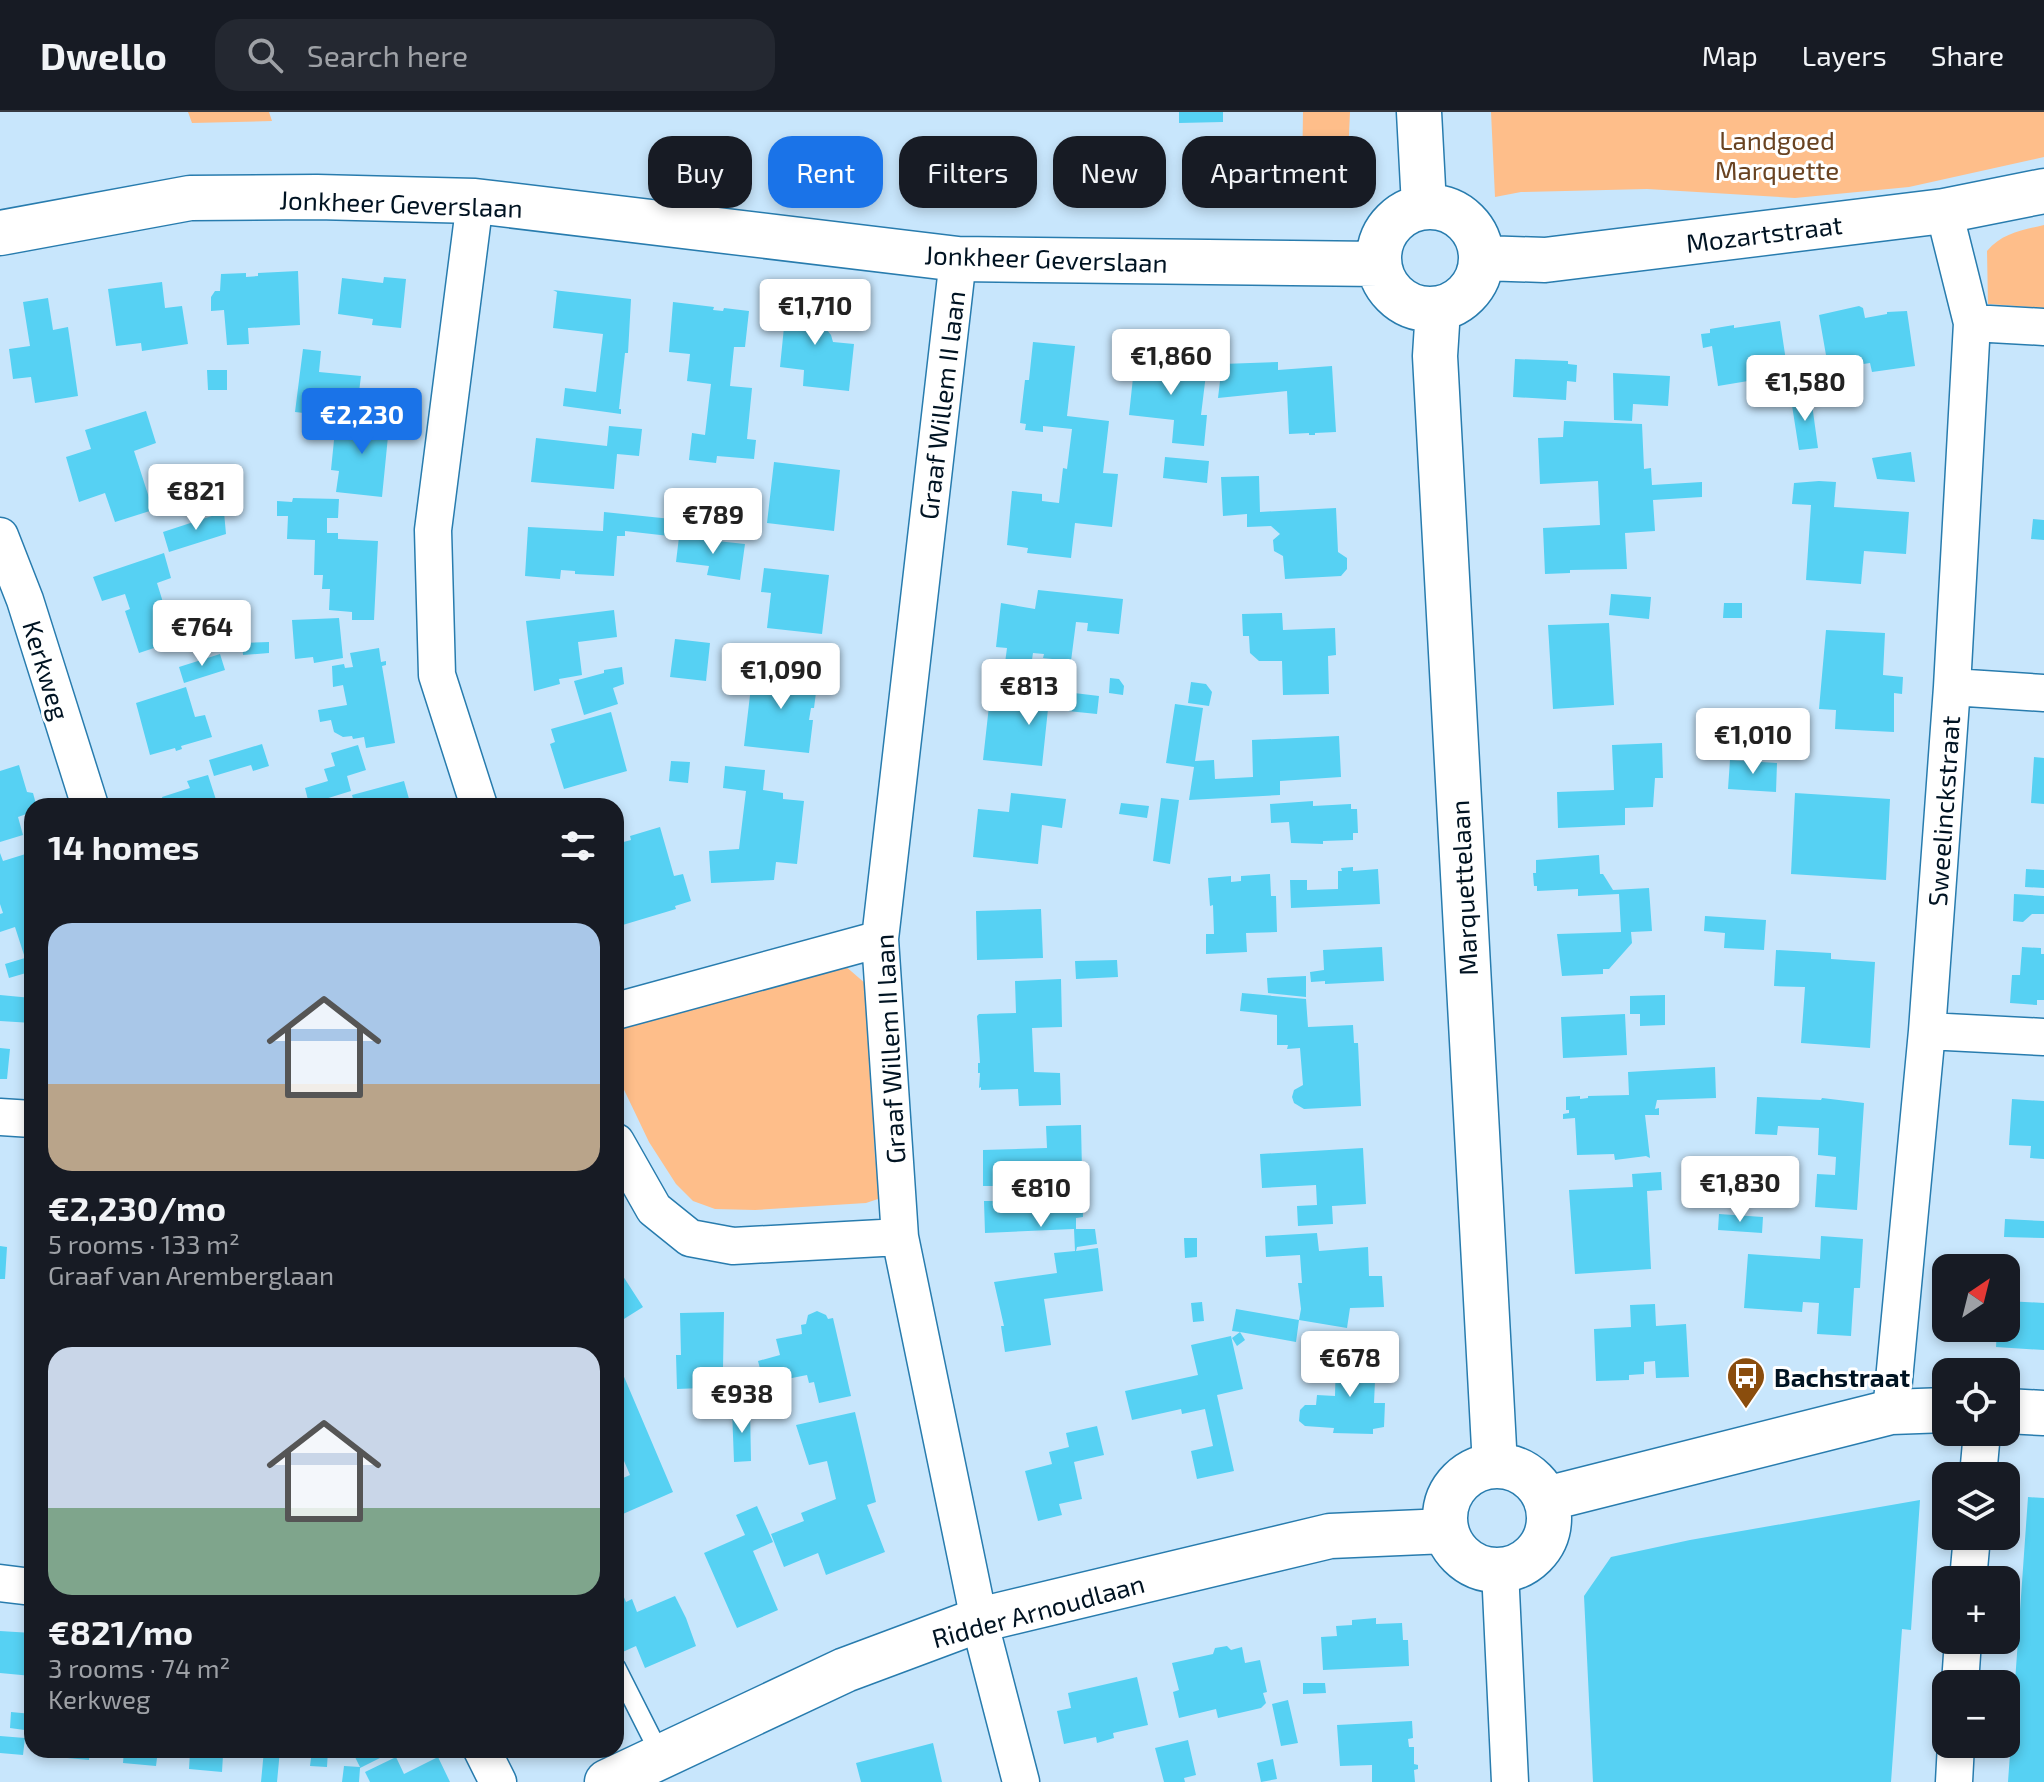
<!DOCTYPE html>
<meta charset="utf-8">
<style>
body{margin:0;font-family:"Exo 2",sans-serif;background:#242831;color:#f1f3f6;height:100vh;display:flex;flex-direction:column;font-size:30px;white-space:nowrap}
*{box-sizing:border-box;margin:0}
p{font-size:26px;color:#9ea1a6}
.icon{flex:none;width:44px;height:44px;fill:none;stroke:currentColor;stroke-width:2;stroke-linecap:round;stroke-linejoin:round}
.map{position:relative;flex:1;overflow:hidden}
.drawer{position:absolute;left:24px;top:686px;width:600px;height:960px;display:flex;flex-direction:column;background:#171b24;border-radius:24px;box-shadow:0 4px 12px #0003}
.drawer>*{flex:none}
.banner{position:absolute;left:648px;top:24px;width:760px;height:72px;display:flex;gap:16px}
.needle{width:52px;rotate:35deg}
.buttons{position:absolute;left:1932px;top:1142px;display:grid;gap:16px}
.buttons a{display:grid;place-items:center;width:88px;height:88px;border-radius:16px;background:#171b24;box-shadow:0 4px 12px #0003;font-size:40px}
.price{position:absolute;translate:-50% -68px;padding:0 18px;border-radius:8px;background:#fff;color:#222;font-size:26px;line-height:52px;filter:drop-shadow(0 2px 4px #0008)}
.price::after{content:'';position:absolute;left:50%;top:48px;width:24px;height:18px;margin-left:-12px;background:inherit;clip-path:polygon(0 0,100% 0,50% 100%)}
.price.active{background:#1a73e8;color:#fff}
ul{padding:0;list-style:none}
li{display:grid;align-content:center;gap:16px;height:424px;padding:0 24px}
li span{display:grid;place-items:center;height:248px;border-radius:24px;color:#555}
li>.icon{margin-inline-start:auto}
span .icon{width:144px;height:144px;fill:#fffc;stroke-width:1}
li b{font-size:34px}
h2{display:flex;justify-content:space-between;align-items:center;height:96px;padding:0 24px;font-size:34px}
.tag{padding:0 28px;border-radius:24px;background:#171b24;box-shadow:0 4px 12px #0003;font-size:28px;line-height:72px}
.tag.active{background:#1a73e8;color:#fff}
header{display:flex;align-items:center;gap:48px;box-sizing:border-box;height:112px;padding:0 40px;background:#171b24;border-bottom:2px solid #363941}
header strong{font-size:38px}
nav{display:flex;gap:44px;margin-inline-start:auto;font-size:28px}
.search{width:560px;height:72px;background:#242831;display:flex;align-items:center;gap:20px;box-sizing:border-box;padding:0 28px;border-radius:24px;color:#9ea1a6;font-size:30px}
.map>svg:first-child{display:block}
</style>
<header>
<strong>Dwello</strong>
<div class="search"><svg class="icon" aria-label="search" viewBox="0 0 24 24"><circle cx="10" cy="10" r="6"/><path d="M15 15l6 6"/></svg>Search here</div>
<nav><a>Map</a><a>Layers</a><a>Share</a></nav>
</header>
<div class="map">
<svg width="2044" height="1670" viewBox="0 0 2044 1670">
<rect width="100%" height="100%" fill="#c8e6fc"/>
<!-- green -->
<path fill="#febe8a" d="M188,0H269L272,9L192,11Z
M1303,0H1350L1347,66L1302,68Z
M1491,0H2044V45L1909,75L1795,86L1647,77L1521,80L1495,85Z
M2044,113V196L1988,192L1987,139C2002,121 2023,118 2044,113Z
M844,853L866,872L875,1045L881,1086L866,1091L755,1098L715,1097L693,1089L676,1072L649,1030L616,961V916Z"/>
<!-- building -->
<path fill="#56d1f3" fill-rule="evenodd" d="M1179,0H1223V10L1179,11Z
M298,159L300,213L248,216L249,232L227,233L224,198L211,199V185L215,179H220L221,162L246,161V165L258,164V161Z
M384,165L406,167L401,216L372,213L373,207L338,202L342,166L383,171Z
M162,170L165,196L182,194L188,232L142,239L141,231L116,234L108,177Z
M553,178L631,187L628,241H625L619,297H621V302L563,294L565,276L596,280L603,222L553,216L557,180Z
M794,185L802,191L831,194L829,216L827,218L831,223L833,230L854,232L849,279L803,274L804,258L780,255L785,205L781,196L784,188Z
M48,186L53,218L68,215L78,284L35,291L31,265L13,267L9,237L30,234L23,190Z
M673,190L714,195L713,198L723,199L724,196L749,199L745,235H734L730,274L752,276L747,327L756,328L754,347L717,344L716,351L689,348L692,321L705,323L711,272L687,269L690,242L669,240Z
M1859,194L1863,196L1865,206L1887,202V200L1907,199L1915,254L1872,260L1870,251L1850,254L1851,263L1830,266L1819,203Z
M1780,209L1791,282L1763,286L1760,267L1718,274L1712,234L1703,236L1701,222L1710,221V217L1734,213V216Z
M1033,230L1075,234L1067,304L1109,309L1103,361L1118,362L1112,415L1075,411L1071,446L1027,441L1028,436L1007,433L1012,379L1042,382V389L1059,391L1063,356L1067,357L1072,317L1043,314V320L1025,318L1026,312L1020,311L1025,268H1029Z
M303,237L321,239L319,260L361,264L358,288L341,286L339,305L295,300Z
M1135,247L1207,254L1201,303H1207L1204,334L1172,331L1174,308L1129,303Z
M1515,247L1568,249V252L1577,253L1576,270L1567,269L1566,288L1513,285Z
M1278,250V258L1332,254L1336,320L1315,321V323H1309V321L1289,322L1287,279L1218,286L1222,252Z
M207,258H227V278H208Z
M1613,261L1670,264L1668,294L1633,292L1632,309L1614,308Z
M1811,285L1818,336L1799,338L1791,287Z
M146,299L156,331L134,339L153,398L115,410L105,381L79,390L66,345L91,337L85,318Z
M367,302L390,304L382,385L336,380L339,359L331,358L334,328H342L345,307L367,310Z
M1564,309L1642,312L1644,357L1651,356L1652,373L1702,370V385L1653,388L1655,419L1625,421L1627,457L1570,458V461L1545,462L1543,416L1600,413L1598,369L1540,372L1538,326L1563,325Z
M609,314L642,317L639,344L617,342L614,377L531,370L536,326L607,334Z
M1911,340L1915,370L1877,367L1872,346Z
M1165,345L1209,349L1207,371L1163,366Z
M774,350L840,358L834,419L767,411Z
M1259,364L1260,400L1336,396L1338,440L1347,446V457L1341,464L1285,467L1283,444L1274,439L1273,428L1280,422L1271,414L1247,415V402L1223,404L1221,365Z
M1819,369L1836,370L1834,395L1909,400L1906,442L1864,439L1861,472L1806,468L1811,393L1792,392L1794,371Z
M293,386L339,387L338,406H327V421H338V427L378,429L374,508H352V500L329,498L330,477H322L323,463H314L315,428L287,427L288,404H277V389L292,390Z
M224,400L226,422L169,440L163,420Z
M604,400L681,408L678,425L625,419V424H617L614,464L575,462V459L561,458L560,467L525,464L528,415L603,419Z
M2033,407L2044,408V428L2031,427Z
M679,425L745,432L740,468L707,463L709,454L676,450Z
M164,441L171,466L157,471L166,500L181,496L190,524L139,541L125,499L130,497L125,482L102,489L93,465Z
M764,456L829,463L822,522L767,516L771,481L761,480Z
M1038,478L1123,487L1119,522L1087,519L1088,511L1076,510L1071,549L1043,546L1044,542L1033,541L1031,554L1005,551L1007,536L996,535L1001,491L1035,497Z
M1611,482L1651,485L1649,507L1609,503Z
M1724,491H1742V506H1723Z
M614,498L617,525L578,530L582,563L559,567L560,572L534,579L526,509Z
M1282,501L1283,518L1335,516L1336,543L1328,544L1329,582L1283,583L1282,549H1259L1250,541L1249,524H1243L1242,502Z
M339,506L343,546L314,551L313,545L295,547L292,508Z
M1609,511L1614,593L1553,597L1548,513Z
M1826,518L1885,521L1883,563L1903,565L1902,582L1894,581V620L1835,617L1836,598L1819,597Z
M675,527L710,531L706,569L670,565Z
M269,530V541L243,543L242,531Z
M379,536L381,550L386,549V553L382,554L395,631L366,636L364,625L353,627L352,624L343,625L334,620L331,608L320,610L318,598L347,593L343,573L333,575L332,554L344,552L345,556L353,555L350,541Z
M220,542L225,558L184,571L179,555Z
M622,555L624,572L613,576L618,592L584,603L574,569L604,561V558Z
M753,558L818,565L814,596H811L809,608H813L809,641L744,634Z
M1110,566L1119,567L1124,574L1123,583L1109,581Z
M1191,570L1206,572L1212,580L1209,594L1188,591Z
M186,575L195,605L205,603L212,625L181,634L182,637L176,639L175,636L150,643L136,591Z
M1041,577L1099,584L1097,602L1048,597L1042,654L983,648L989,594L1039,599Z
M1175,592L1203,596L1195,649L1214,648L1215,667L1253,665L1252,628L1339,624L1341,665L1280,669V683L1189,688L1194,655L1166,651Z
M611,600L627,659L564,677L550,632L555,630L551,617Z
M1662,631L1663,666H1655L1653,695L1625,696V713L1558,716L1557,680L1614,678L1612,633Z
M262,632L269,654L253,659L251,653L214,664L209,648Z
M358,633L366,658L347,664L351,679L309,692L305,676L328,669L324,657L335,654L331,641Z
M2034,645L2044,646V692L2031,691Z
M1730,648L1777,651L1776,680L1728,677Z
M671,649L690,650L688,671L669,669Z
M19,653L27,680L33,681L36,692L32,694V700L18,705L23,723L0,730V659Z
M725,654L765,658L763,678L783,681V687L804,689L797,752L776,750L774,768L711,771L709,739L739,737L746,679L723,676Z
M208,663L218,694H165L162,685L190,676L187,669Z
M404,669L411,694H355L352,683Z
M1011,681L1066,687L1062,716L1042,713L1038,752L973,745L978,697L1009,700Z
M1795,681L1890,687L1886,768L1791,762Z
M1161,686L1179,688L1170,752L1153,749Z
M1313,689V694L1351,692V697H1357L1358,721H1353V728L1323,729V732L1291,731L1289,710L1271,711L1270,692Z
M1121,691L1149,694L1147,706L1119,702Z
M660,715L674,764L683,762L691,789L675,794L676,797L616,815V755L620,754L616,732L631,728L630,724Z
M32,740V878H31L26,861L9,866L5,852L25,846L15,815L0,820V802L3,801L0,792V741L3,749Z
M1599,743L1600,762H1603L1613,778L1649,776L1652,819L1631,820L1632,831L1609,857H1603V862L1562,864L1557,822L1621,820L1619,782L1578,784V777L1537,779V774H1534L1533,761H1536V748Z
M1353,755V759L1378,757L1380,792L1291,796L1290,768H1307V778L1338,777V759H1342L1341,756Z
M2026,757L2044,758V776L2025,775Z
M1270,762L1271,784H1276L1277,820L1246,821L1247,840L1206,842V822H1214L1213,793L1210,794L1208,766L1231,764V770L1241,769V764Z
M2014,782L2044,784V802H2032L2023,810L2013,809Z
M1041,797L1043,846L977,848L976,799Z
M1705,804L1766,808L1764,838L1724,836L1725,821L1704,819Z
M1382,835L1384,869L1325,872V869L1311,870L1310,860L1324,858L1323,838Z
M2022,835L2041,836V842H2044V888H2037V893L2010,891L2012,863H2020Z
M1776,838L1831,841V847L1875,850L1870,936L1801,931L1805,875L1774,874Z
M1117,848L1118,865L1076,867L1075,849Z
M1306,864V885L1268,881L1267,866Z
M1061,867L1062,915L1032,916L1034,960L1060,961L1061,993L1019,994L1018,977L981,978V975L979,976L980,961H978V951H980L977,904L979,902L1016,901L1015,869Z
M1242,881L1306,887L1308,915L1353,913L1354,931H1358L1361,994L1304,997L1294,991L1292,985L1294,978L1303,973L1300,936L1287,937L1288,933H1277V903L1240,899Z
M0,883L32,886V911L0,909Z
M1665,883V913L1640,914V902H1630V884Z
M1625,902L1627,943L1563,946L1561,905Z
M0,936L10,937L7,967H0Z
M1715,955L1716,986L1657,988L1655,997L1659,996V1003H1645L1650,1046L1646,1044L1615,1048L1614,1042L1577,1043L1575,1006L1563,1007V1002L1569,1001V998H1566V985L1580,984V987L1588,986V984L1629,983L1628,960Z
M1757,985L1821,988L1822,986L1864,991L1857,1098L1815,1095L1817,1062L1835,1063L1836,1045L1818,1043L1819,1016L1778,1014L1777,1023L1755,1022Z
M2012,987L2044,989V1047L2030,1046L2031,1034L2009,1033Z
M1081,1013L1083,1105L1076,1106V1117H1095L1097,1132L1077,1135L1076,1139L1098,1136L1103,1179L1044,1187L1051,1233L1005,1240L1001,1214H1004L994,1170L1057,1161L1054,1141L1075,1139L1074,1117L985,1121L984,1089H998V1074H983V1038L1047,1036L1046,1014ZM1049,1065H1073V1089L1031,1090L1030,1073H1049Z
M1363,1036L1366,1092L1332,1094L1333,1112L1298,1114L1297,1094L1317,1093L1316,1073L1262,1076L1260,1042Z
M1661,1060L1662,1078L1647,1079L1651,1157L1575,1162L1569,1078L1633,1075L1632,1062Z
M1719,1102L1763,1105L1762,1121L1718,1118Z
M2005,1107L2044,1109V1126L2004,1125Z
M1317,1121L1319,1139L1368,1135L1369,1164H1382L1384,1195L1350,1196L1347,1216L1299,1208L1296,1230L1240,1220L1245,1228L1237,1234L1232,1226L1240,1220L1232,1219L1236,1197L1299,1208L1301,1197L1298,1171H1302L1300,1143L1266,1145L1265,1124Z
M1821,1124L1863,1127L1860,1176H1854L1851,1224L1817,1222L1819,1191L1803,1190L1802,1200L1744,1196L1748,1142L1820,1147Z
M1184,1126H1197V1145L1185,1146Z
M0,1134L7,1135L5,1167H0Z
M621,1161L643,1195L616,1212V1164Z
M2006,1189L2044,1191V1238L1996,1235L1997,1216H2006Z
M1202,1190L1204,1209L1193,1210L1191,1191Z
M1655,1192L1656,1214L1686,1212L1689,1265L1656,1266L1655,1249L1644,1250V1262L1629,1263V1268L1596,1269L1594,1217L1631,1215L1630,1193Z
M817,1199L826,1203L828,1207L833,1206L851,1284L819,1291L814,1270L809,1271L807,1263L787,1267L789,1275L766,1280L758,1249L780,1243L776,1227L802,1222L801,1213L806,1212L808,1203Z
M724,1200L723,1256H726L727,1275L677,1277L676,1243H681L680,1201Z
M1231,1224L1243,1277L1217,1283L1234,1359L1197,1367L1191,1339L1213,1334L1205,1297L1182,1302L1181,1297L1132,1308L1125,1279L1198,1263L1191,1233Z
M1336,1245L1386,1247V1269H1375L1374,1291H1385L1384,1315L1373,1317V1322L1333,1321L1334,1316L1305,1314L1299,1309L1300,1298L1305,1293H1316L1317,1283L1335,1284Z
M622,1260L673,1380L616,1405V1369L630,1363L616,1330V1263Z
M750,1296L751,1349L734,1350L732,1297Z
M855,1300L876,1390L867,1393L885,1440L826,1463L818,1441L784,1455L771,1422L804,1409L801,1401L836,1387L827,1349L809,1353L796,1313Z
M1097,1314L1104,1343L1074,1350L1082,1387L1059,1392L1062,1403L1038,1409L1025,1359L1052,1352L1049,1340L1069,1335L1066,1321Z
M2028,1385L2044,1386V1670H2008Z
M1920,1388L1911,1518L1902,1517L1891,1670H1593L1584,1484L1611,1445L1690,1428Z
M757,1394L773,1430L753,1439L778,1498L737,1516L704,1441L745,1423L736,1403Z
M616,1466L626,1490L632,1487L637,1500L675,1484L686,1506L696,1534L645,1556L636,1534L616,1543Z
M1376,1506V1512L1402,1511L1403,1528H1408L1409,1554L1323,1558L1321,1525L1337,1524L1336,1514L1352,1513V1508Z
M0,1519L32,1521V1564L0,1561Z
M1227,1534L1231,1538L1242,1535L1245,1551L1260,1548L1267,1580L1263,1581L1266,1591L1261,1596L1218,1606L1216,1597L1179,1606L1173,1580L1179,1578L1172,1551L1213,1542L1215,1536Z
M1137,1565L1148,1613L1113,1621L1114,1626L1097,1631L1096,1625L1064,1632L1057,1599L1071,1596L1068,1581Z
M1303,1571H1325L1326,1581L1303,1582Z
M1288,1588L1298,1631L1281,1634L1272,1592Z
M11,1600L32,1602V1619L10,1616Z
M1412,1609L1413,1626L1408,1627L1409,1635H1414V1652L1418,1653V1657L1414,1658L1415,1670H1372V1653L1340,1654L1337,1613Z
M0,1624L25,1626L23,1643L0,1641Z
M1188,1628L1196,1663L1184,1666L1185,1670H1164L1155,1636Z
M933,1631L942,1670H861L856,1651Z
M57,1638H90L89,1648L56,1645Z
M124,1638H158L156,1654L123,1651Z
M264,1638H280L277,1670H261Z
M312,1638H328L327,1655L310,1654Z
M358,1638H389L390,1641L360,1656L359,1670H342L344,1654L360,1655L353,1641Z
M190,1640L223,1643L222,1660L189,1657Z
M396,1645L404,1662L438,1645L450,1670H370L365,1660Z
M1273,1647L1277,1667L1261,1670L1257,1651Z"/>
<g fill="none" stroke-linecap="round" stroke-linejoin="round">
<!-- lane casing -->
<g stroke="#287cae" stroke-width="21">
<path id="lane" d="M616,1555L661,1644"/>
</g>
<!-- street casing -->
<g stroke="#287cae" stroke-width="39">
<path id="street" d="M475,89L433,418L437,563L479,694
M958,147L880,827L900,1125L979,1508L1021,1670
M1972,211L2044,215
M0,424L25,488L90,694
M1952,575L2044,581
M616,899L880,827
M1927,919L2044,925
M0,1005L32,1007
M616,1030L654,1097L690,1126L733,1134L900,1125
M1891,1300L1927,919L1952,575L1972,211L1944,99
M1978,1364L1982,1320
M1500,1458L1510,1670
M1968,1468L1972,1424
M0,1471L32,1475
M1960,1572L1963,1528
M482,1638L498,1670
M1954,1670L1956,1632"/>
</g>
<!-- secondary casing -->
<g stroke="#287cae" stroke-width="47">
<path id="secondary" d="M1419,0L1424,94
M1379 146a51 51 0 1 1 102 0a51 51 0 1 1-102 0Z
M0,121L190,86L317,85L475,89L958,147L1378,152
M1482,146L1545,148L1944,99L2044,79
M1438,197L1435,244L1495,1354
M2006,1299L2044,1301
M1445 1406a52 52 0 1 1 104 0a52 52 0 1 1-104 0Z
M1546,1387L1891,1300L1946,1298
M607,1670L845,1558L979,1508L1330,1424L1446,1419"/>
</g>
<!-- lane -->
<use href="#lane" stroke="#fff" stroke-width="18"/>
<!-- street -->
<use href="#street" stroke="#fff" stroke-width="36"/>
<!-- secondary -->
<use href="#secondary" stroke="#fff" stroke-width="44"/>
</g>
<!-- icons -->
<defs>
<g id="bus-pin" transform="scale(2)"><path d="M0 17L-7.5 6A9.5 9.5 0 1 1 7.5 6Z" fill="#8a4d0d" stroke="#fff"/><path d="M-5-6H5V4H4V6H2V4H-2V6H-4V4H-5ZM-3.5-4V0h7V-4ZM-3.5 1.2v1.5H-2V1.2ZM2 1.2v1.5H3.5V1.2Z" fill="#fff"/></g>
</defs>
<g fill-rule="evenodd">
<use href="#bus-pin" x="1746" y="1264"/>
</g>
<g text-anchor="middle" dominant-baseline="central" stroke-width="6" stroke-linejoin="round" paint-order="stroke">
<!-- park labels -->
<g font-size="26" fill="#694322" stroke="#fff">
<text x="1777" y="27">Landgoed<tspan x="1777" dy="30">Marquette</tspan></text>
</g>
<!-- street labels -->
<g font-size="26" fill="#001322" stroke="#fff">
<text transform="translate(401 91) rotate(2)">Jonkheer Geverslaan</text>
<text transform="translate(1764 121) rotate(-7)">Mozartstraat</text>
<text transform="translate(1046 146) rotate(2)">Jonkheer Geverslaan</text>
<text transform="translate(941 293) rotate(-83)">Graaf Willem II laan</text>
<text transform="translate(47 558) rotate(73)">Kerkweg</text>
<text transform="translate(1943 699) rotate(-86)">Sweelinckstraat</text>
<text transform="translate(1463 776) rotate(-93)">Marquettelaan</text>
<text transform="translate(889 937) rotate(-93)">Graaf Willem II laan</text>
<text transform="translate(1038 1498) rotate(-15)">Ridder Arnoudlaan</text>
</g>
<!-- poi labels -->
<g font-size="26" font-weight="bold" fill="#001322" stroke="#fff" text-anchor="start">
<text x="1774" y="1264">Bachstraat</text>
</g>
</g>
</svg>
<div class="buttons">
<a><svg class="needle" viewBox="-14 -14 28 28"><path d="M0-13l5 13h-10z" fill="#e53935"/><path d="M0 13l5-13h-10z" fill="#9ea1a6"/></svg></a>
<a><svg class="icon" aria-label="locate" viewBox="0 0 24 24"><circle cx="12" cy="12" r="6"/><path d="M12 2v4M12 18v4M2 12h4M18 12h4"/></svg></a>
<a><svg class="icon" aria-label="layers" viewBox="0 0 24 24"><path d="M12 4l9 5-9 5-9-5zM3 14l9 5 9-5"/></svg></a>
<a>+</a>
<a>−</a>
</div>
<b class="price" style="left:815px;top:235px">€1,710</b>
<b class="price" style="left:1171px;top:285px">€1,860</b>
<b class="price" style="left:1805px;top:311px">€1,580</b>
<b class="price active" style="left:362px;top:344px">€2,230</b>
<b class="price" style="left:196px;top:420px">€821</b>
<b class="price" style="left:713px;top:444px">€789</b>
<b class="price" style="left:202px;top:556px">€764</b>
<b class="price" style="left:781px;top:599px">€1,090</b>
<b class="price" style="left:1029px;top:615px">€813</b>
<b class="price" style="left:1753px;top:664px">€1,010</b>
<b class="price" style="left:1740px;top:1112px">€1,830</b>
<b class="price" style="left:1041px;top:1117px">€810</b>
<b class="price" style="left:1350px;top:1287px">€678</b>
<b class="price" style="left:742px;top:1323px">€938</b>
<div class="banner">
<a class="tag">Buy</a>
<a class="tag active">Rent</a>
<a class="tag">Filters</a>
<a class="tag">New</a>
<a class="tag">Apartment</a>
</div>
<section class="drawer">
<h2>14 homes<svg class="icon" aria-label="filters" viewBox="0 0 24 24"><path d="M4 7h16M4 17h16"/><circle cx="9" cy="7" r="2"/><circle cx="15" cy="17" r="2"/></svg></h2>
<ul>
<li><span style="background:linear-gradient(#a9c7e8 65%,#b9a48a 0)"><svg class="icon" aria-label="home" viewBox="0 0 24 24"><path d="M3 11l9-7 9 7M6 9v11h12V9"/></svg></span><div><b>€2,230/mo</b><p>5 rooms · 133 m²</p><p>Graaf van Aremberglaan</p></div></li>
<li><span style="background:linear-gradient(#c9d6e8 65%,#7fa58c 0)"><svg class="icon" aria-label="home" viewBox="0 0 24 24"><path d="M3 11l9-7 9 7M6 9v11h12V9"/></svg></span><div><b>€821/mo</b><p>3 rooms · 74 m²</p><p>Kerkweg</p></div></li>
</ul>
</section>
</div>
